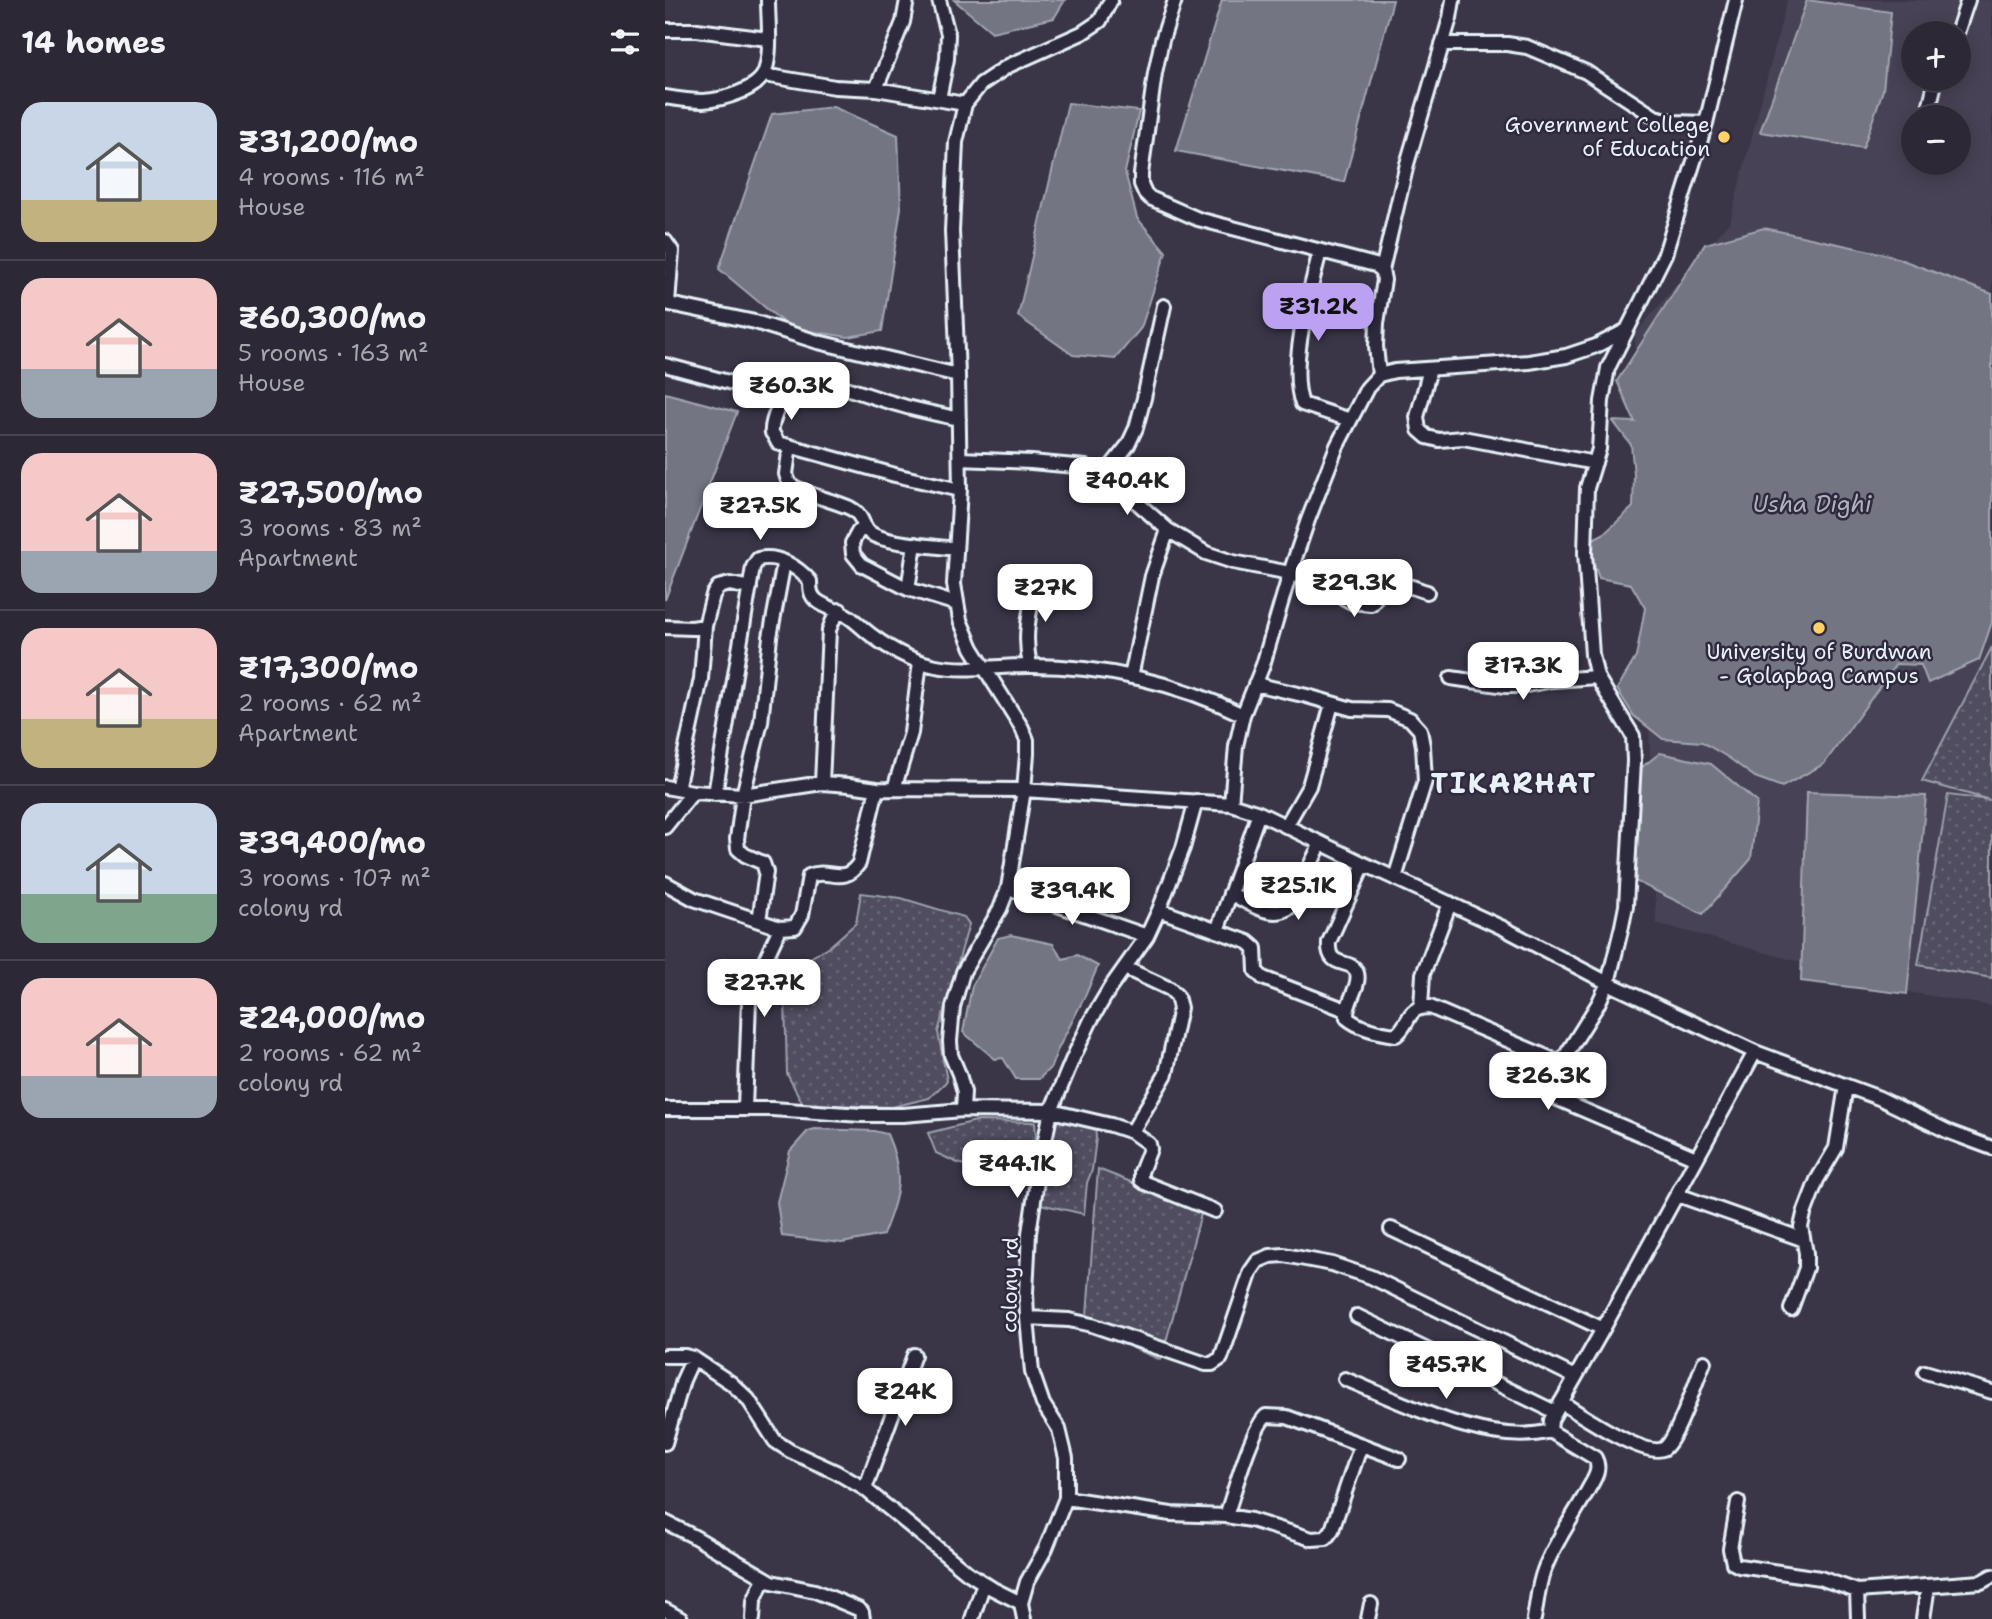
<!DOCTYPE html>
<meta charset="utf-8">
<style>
body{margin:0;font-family:"Shantell Sans",sans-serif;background:#34303e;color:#f1f3f6;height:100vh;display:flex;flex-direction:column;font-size:26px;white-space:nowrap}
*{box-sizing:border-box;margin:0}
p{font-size:23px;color:#a6a6ad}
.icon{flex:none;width:38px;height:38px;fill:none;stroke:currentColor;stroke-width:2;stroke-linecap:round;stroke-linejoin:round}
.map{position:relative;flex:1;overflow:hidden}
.drawer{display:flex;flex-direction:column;background:#2c2836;width:665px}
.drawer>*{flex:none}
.controls{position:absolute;left:1236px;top:21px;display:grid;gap:14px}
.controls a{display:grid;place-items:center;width:70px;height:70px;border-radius:50%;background:#2c2836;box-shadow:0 4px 18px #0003,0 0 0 2px #484451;font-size:35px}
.price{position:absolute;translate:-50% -60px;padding:0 16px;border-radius:14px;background:#fff;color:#222;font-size:23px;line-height:46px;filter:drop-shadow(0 2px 4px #0008)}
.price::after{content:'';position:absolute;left:50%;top:42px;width:21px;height:16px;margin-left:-10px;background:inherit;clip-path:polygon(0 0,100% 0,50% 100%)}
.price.selected{background:#bca0f2;color:#111}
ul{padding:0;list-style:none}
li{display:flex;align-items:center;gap:21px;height:175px;padding:0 21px}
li+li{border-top:2px solid #484451}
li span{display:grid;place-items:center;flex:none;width:196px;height:140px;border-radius:21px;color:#555}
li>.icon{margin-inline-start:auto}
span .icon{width:84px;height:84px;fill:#fffc;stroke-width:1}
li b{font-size:30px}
h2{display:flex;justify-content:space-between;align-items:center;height:84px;padding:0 21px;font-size:30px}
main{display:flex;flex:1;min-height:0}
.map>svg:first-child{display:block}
</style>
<main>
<section class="drawer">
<h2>14 homes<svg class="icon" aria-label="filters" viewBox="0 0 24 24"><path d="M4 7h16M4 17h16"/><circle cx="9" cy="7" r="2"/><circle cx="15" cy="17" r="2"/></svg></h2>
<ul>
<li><span style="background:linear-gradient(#c9d6e8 70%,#c2b280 0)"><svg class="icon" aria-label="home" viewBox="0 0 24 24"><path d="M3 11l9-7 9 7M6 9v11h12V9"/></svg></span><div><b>₹31,200/mo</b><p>4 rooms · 116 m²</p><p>House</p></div></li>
<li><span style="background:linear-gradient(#f6c9c9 65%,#9aa5b1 0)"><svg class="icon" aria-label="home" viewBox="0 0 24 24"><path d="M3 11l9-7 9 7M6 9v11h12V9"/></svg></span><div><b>₹60,300/mo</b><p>5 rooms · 163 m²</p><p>House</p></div></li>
<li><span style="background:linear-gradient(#f6c9c9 70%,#9aa5b1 0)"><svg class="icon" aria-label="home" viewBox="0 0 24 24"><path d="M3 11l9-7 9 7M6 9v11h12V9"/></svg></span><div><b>₹27,500/mo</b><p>3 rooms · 83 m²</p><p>Apartment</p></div></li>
<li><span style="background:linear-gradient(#f6c9c9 65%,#c2b280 0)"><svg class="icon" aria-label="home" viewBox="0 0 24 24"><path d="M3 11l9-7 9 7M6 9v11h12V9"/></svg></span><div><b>₹17,300/mo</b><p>2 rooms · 62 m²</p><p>Apartment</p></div></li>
<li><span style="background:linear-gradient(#c9d6e8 65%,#7fa58c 0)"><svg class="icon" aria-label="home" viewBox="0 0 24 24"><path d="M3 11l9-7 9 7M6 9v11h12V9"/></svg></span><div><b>₹39,400/mo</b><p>3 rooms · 107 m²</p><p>colony rd</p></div></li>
<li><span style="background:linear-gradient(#f6c9c9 70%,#9aa5b1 0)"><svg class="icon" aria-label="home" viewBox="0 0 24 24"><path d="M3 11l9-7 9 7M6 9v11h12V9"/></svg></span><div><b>₹24,000/mo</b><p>2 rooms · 62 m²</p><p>colony rd</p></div></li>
</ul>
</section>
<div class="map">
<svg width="1327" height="1619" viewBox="0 0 1327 1619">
<defs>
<pattern id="grass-dots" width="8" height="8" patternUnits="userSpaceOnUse" patternTransform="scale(1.75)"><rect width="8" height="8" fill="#504e5f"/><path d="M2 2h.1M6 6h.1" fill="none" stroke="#696877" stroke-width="1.8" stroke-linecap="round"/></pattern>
</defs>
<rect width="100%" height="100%" fill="#3a3648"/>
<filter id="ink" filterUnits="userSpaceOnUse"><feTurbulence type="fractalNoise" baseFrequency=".0143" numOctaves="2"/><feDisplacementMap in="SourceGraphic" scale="14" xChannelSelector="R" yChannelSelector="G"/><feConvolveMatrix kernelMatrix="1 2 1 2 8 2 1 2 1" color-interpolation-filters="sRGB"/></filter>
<g filter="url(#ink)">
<!-- built -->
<path fill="#464354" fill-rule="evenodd" d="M1122,0H1327V1006L1249,993L991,923L970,334L1065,221ZM1248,33H1293V79H1248ZM1248,117H1293V163H1248Z"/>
<!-- grass -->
<path fill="url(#grass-dots)" stroke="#9ca0ac" stroke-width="2" d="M1327,647V978L1253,965L1283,795L1325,800L1257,781Z
M196,893L236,898L299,917L304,924L273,1032L282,1081L264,1098L227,1107L138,1104L122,1074L120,999L138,962L164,947L191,923Z
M388,1114L430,1124L431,1138L427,1170L422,1183L419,1214L375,1204L373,1181Z
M311,1121L370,1122L371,1136L363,1183L293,1163L271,1153L263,1133Z
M433,1169L537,1210L496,1360L421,1328Z"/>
<!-- water -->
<path fill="#737482" stroke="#a2a6b1" stroke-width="2" d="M289,0H400L389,18L327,32Z
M557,0H728L679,182L511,151Z
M1142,0L1226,12L1218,90L1198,148L1095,132Z
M403,103L474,111L460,172L472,218L501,252L476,328L450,359L408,355L353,316Z
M168,107L233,135L236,208L217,331L183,337L125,328L54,269L107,114Z
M1099,228L1224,255L1327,294V622L1314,660L1263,683L1256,665L1231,664L1159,764L1117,787L1090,777L1064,758L1037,742L998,739L969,716L952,689L971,657L980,608L966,584L934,578L926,555L928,539L940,533L968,507L969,474L966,445L948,421L970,422L952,381L1040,244Z
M0,393L72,412L0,600Z
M995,753L1046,764L1092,802L1086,859L1038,914L964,878L972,771Z
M1142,792L1261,796L1242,994L1136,981Z
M346,935L388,944L398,959L412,955L433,966L421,994L392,1051L386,1067L374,1079H351L338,1058L330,1059L298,1032L307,986L333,938Z
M150,1129L209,1131L222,1134C240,1175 234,1194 218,1235L177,1243L117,1236L112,1202L125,1151L143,1131Z"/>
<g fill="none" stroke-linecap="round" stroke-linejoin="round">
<!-- minor casing -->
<g stroke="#e8f1f8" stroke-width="18">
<path id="minor" d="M510,0L497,40L490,73L476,174V184L480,193L485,198L533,219L710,265L717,270L719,280L712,323L711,346L714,375
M0,30H32L103,39
M1292,33L1303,0
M777,44H842L862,47L921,72L990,117L1010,122L1041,123
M99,75L170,87L211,89L300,104
M211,89L238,22L242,0
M0,97C12,99 26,101 38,101C56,100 94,90 100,71C107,52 103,21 103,0
M274,99L282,59L283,34L274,0
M1265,104L1271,79
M0,241L7,251L3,303
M655,251C645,292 623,365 637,404L685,420
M717,270L742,164L785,18L788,0
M0,303L90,322L153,342L293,375
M0,365L71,384L98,382L122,389
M765,369L752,417L754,430L762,437L774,440L798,438L930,463
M294,419C274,414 254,411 235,405C200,396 164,378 128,379C121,390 105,420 107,433C108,434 112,441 113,443L230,475L295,490
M125,446L121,474L124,484C143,496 165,499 185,508C199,515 196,526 205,533C221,544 271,546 291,549
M295,459L366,462L421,467L440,474L503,530L541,553L568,562L625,573L661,588L687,602L706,604C710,600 712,594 716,590C728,577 748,588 762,592
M440,474L463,445L471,428L479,398L499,306
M200,528L193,532L187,543L188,554L197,565L243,589L292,604
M243,589L250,544
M0,627L27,628L40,626L48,595L53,587L65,584L85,588
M365,665C358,635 365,613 370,583
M466,677L487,576L503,530
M786,678L841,686H856L889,680L932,677
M590,684L642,696L687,709L723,710L745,719L755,730L758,746L760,781L730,878
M157,783L164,630L168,620L175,610
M0,787L28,792L78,795L157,783L184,785L212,789L359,790L566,804L594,813L699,864L838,928L943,983L1090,1052L1214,1098L1284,1132L1327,1148
M12,789L36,679L40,626
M229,789L246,733L255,662
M50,794L88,567L93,559C113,554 132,567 145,581C145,588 145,595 151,600C160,608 175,610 184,617C193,623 200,631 209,637C226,650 250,662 271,666C302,672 336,665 367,666C438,666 514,683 578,715
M566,804L571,746L578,715L598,665L625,573L643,520L672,446L702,388L714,375L730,371L864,362L901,356L931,346L962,330
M621,826L644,786L667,704
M0,827L28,792
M699,864L664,942C662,971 687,957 692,973C696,986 680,1003 682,1018C694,1028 715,1033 731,1035C747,1022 740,1007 765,1007L896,1063
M0,883L29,899L115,928L130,927L137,915L144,876C164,867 178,887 194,863L212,789
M343,888L482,936
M565,893C583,902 607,921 625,907L656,843
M494,910L583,942L590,948L591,971L598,978L681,1010
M94,921L101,872L98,863L80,855L73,849L72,839L78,795L96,722L105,637L119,562
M552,931L594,813
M460,968L505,989L512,996L515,1008L501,1074L467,1132
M756,1007L758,974L785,903
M80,1108L84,1001L88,986L115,928
M0,1109H107L197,1115H238L298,1110L386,1111L446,1125L467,1132L484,1144L485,1149L476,1172V1180L480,1183L550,1211
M298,1110L299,1092L294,1074L286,1055L285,1041L288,1007L298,972L335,909L343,888L359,790L362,754V740L357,728L307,648L295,620L289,584L295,490L293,375L287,231L291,142L300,104L316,84L343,66L417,33L435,21L446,0
M1031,1158L893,1099L887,1092V1083L896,1063L933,1004L943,983L957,926L961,906L969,761L968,736L932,677L927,655L920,553L922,488L934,449L937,401L943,368L1000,254L1041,123L1071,0
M1013,1195L1137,1239
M726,1229L938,1329
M1126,1309L1141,1268V1253L1136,1227L1139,1214L1152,1180L1171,1148L1181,1086
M692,1316L890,1412
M362,1318L404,1320L427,1325L541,1364H547L556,1358L586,1271L593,1261L605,1256L619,1255L667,1264L706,1277L910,1377
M0,1356H20L28,1358L66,1383L83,1399L110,1441L125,1451L171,1472L200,1489L303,1573L328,1589L356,1603
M1260,1372L1327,1392
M680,1379C737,1402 824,1448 885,1431
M896,1402C913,1413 978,1457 998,1449C1011,1443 1032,1378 1039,1362
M0,1443L18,1380L28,1358
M200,1489L249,1355
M401,1498L506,1514L561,1516L586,1520L647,1539L661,1538L667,1530L696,1445
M1073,1502L1065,1549L1068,1563L1074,1566L1155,1578L1192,1591L1316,1582L1327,1576
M561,1516C569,1493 586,1430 601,1416L622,1417L734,1459
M0,1522L28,1536L107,1582L150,1591L193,1609L197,1612L198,1619
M1192,1591L1193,1619
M0,1610L16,1619
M88,1619L89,1601L99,1578
M307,1619L319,1583
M359,1619L356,1603L362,1582L381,1548L401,1498V1458L394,1429L378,1404L367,1372L362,1318L361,1292L364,1233L373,1174L386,1111L408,1058L426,1020L445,988L482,936L494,910L518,848L531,801
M703,1619L706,1604
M869,1619C872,1603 873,1585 879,1570C890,1541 909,1516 924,1488C930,1478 936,1469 930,1458L885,1431L886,1420L938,1329L1090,1052
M1258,1619L1263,1586"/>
</g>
<!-- minor -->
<use href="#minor" stroke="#2f2a3d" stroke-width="12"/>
</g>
</g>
<!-- markers -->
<g fill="#ffd166" stroke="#2f2a3d" stroke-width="2.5">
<circle cx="1059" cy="137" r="7"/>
<circle cx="1154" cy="628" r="7"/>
</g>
<g text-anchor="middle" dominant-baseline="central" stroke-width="5" stroke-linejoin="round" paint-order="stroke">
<!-- poi labels -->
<g font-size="21" fill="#e8f1f8" stroke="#2f2a3d" text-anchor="end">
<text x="1045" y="125">Government College<tspan x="1045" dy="24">of Education</tspan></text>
<text x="1154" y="652" text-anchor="middle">University of Burdwan<tspan x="1154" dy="24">- Golapbag Campus</tspan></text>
</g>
<!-- street labels -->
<g font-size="21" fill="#e8f1f8" stroke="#2f2a3d">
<text transform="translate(345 1285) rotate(-89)">colony rd</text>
</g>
<!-- water labels -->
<g font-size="23" font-style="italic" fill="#aeb2bd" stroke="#2f2a3d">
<text x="1147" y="504">Usha Dighi</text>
</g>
<!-- district labels -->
<g font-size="28" font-weight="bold" letter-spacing="2" fill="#e8f1f8" stroke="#2f2a3d">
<text x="849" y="783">TIKARHAT</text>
</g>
</g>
</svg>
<div class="controls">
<a>+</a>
<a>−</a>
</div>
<b class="price selected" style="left:653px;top:343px">₹31.2K</b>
<b class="price" style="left:126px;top:422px">₹60.3K</b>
<b class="price" style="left:462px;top:517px">₹40.4K</b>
<b class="price" style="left:95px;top:542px">₹27.5K</b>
<b class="price" style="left:689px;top:619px">₹29.3K</b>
<b class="price" style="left:380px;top:624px">₹27K</b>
<b class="price" style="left:858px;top:702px">₹17.3K</b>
<b class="price" style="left:633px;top:922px">₹25.1K</b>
<b class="price" style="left:407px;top:927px">₹39.4K</b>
<b class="price" style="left:99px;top:1019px">₹27.7K</b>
<b class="price" style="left:883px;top:1112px">₹26.3K</b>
<b class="price" style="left:352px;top:1200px">₹44.1K</b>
<b class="price" style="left:781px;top:1401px">₹45.7K</b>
<b class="price" style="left:240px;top:1428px">₹24K</b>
</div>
</main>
